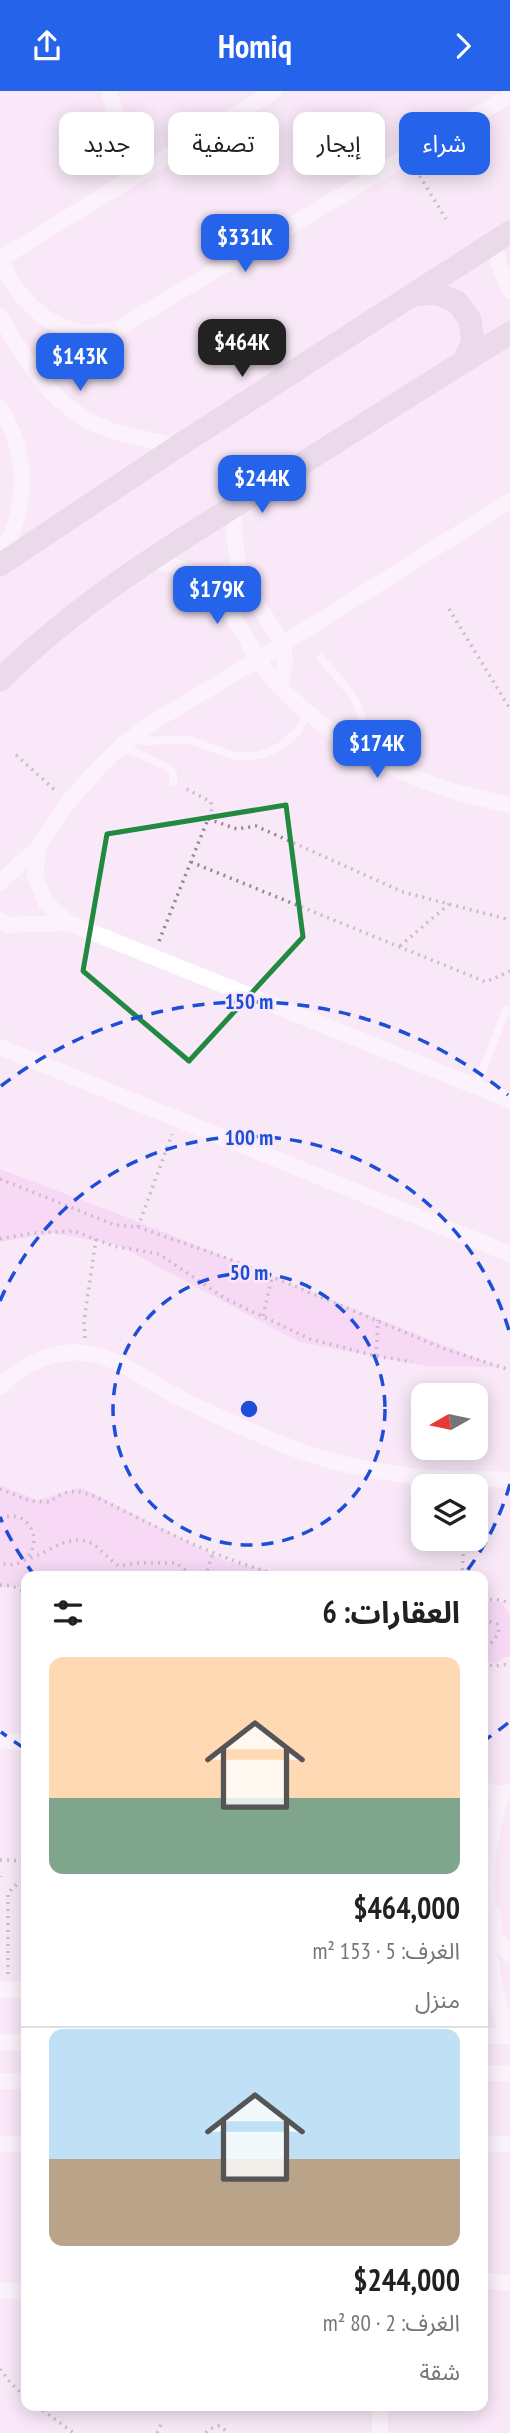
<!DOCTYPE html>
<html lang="ar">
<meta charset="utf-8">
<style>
body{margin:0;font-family:"PT Sans Narrow","Noto Sans Arabic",sans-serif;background:#f6f6f6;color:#202124;direction:rtl;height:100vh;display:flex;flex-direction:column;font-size:26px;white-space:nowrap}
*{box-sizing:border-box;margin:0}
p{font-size:23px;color:#757577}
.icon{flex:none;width:38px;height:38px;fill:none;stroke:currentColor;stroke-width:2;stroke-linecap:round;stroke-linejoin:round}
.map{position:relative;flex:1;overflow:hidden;direction:ltr}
.side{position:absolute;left:21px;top:1480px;width:467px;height:840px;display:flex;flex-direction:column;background:#fff;border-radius:14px;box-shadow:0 4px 18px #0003;direction:rtl}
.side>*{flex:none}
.top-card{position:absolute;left:21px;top:21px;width:469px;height:63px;direction:rtl;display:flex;gap:14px}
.needle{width:46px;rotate:261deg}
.fabs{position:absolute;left:411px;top:1292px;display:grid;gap:14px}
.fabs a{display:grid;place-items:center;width:77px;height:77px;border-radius:14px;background:#fff;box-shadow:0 4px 18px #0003;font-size:35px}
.price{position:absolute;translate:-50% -60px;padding:0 16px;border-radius:14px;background:#2563eb;color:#fff;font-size:23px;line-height:46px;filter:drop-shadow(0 2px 4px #0008)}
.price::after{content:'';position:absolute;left:50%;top:42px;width:21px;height:16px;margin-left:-10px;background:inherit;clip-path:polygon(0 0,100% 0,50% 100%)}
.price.current{background:#222;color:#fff}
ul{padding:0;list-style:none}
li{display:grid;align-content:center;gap:14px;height:371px;padding:0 28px}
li+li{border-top:2px solid #e0e0e0}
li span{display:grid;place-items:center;height:217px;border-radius:14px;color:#555}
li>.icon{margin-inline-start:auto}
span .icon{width:126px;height:126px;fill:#fffc;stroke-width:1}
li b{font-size:30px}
h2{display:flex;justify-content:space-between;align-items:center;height:84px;padding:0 28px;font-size:30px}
.chip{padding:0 24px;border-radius:14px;background:#fff;box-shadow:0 4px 18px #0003;font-size:24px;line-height:63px}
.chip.current{background:#2563eb;color:#fff}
header{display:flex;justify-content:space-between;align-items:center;height:91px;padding:0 28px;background:#2563eb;color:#fff;font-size:32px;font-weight:800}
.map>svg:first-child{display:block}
</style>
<header><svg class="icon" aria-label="forward" viewBox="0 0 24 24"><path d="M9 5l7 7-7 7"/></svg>Homiq<svg class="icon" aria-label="share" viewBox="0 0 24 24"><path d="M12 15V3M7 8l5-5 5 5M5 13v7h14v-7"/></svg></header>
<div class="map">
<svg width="510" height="2342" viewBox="0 0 510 2342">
<rect width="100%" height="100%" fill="#f9e8f8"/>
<!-- green -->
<path fill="#f4c8f1" d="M0,1078L134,1129L498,1276L427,1275L299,1251L118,1154L54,1142L0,1151Z
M0,1394L38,1409L81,1396L223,1469L295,1486H26V1502L21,1496H0Z
M483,1509L501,1511L510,1524V1564L496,1572L483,1569Z"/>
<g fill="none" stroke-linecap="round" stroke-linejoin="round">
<!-- path -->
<path stroke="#928791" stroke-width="3.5" stroke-dasharray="2 5" stroke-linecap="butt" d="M416,79L446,128
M449,518L510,618
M16,664L56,700
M208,728L237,738L256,735L403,801L510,829
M191,771L486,891L510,880
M159,850L212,718L211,711L183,696
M400,855L449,813
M0,1088L115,1134L138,1136L232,1169L442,1257L510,1279
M138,1136L172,1043
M0,1148L33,1142L74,1140L113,1155L159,1163L226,1208L310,1248L376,1265L412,1271
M263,1225L272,1186
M85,1247L84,1230L96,1148
M376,1265L378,1229
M0,1398L30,1410L49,1411L63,1402L77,1400L94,1405C157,1436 219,1470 288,1486
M0,1427C45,1413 45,1485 0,1472
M24,1469C45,1465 71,1439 93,1453C102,1459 109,1469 119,1475L136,1472H176L195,1486
M205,1486L213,1462
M462,1486L464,1447
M0,1494L12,1495L26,1501
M483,1508L501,1509L510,1513
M483,1528L497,1533L499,1542L491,1552L483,1551
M483,1573L495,1575L510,1573
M0,1769L26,1770
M0,1785V1786
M8,1883V1802L18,1792L26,1791
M0,2278L10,2291L26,2307
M37,2315L74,2342
M157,2342L162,2332
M206,2342L209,2338L219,2335L229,2342"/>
<!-- lane -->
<path stroke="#fff" stroke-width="8" d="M321,567C343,595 378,620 352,654
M134,650L190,649L238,666L260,664L281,655L298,640L308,621
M122,655L169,677L173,683V691
M476,996L506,919"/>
<!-- street -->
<path stroke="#fff" stroke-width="16" d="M109,0L134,86
M495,151L499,174L510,200
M0,168L274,0
M0,169C17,206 46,239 90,242C98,242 108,239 117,238L510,4
M0,225C27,272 54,320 110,339C132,346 156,350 178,355
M0,317C29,362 29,420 0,464
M510,410L259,568L160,627L127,650L99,677L68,711L38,756L35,785L46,812L69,832L510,1009
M235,414L234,441L238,474L245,494L283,553L285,574L280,595
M150,469C213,481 220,503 250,554C256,564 262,576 270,585C318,639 385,679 453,700C471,706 491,709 510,714
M0,792L38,756
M0,829L8,834L69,832
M0,956L510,1163
M0,1296C23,1273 57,1256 91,1263C125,1270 151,1293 182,1308C213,1324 247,1338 279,1352C327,1372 384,1383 435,1387C460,1389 485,1387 510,1389
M0,1649L26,1652
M483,1699L501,1703L510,1701
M483,1814C498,1824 498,1840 483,1850
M488,1817C484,1774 490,1744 501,1703
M491,1843L510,1863
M487,1848L497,1907L507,1945
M0,1899H26
M483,1945H510
M0,1951H26
M483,1983L510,1982
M0,1990H26
M0,2053H26
M483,2053H510
M483,2190L510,2192
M0,2200H26
M380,2315V2342"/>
<!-- secondary -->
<path stroke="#d9c9d8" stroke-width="23" d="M414,204L436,202L457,211L470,229L473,251L464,270
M0,474L178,355L510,141
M0,589C77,512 170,455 262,398C344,346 427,293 510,242"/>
</g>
<!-- marked area -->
<path d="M0 0H510V2342H0ZM286,714L303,846L189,970L83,880L107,743Z" fill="#f9e8f8" fill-opacity=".55" fill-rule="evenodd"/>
<path fill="none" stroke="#218a40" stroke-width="5" stroke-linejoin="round" d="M286,714L303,846L189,970L83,880L107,743Z"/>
<!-- distance rings -->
<g fill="none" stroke="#1d4ed8" stroke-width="3.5" stroke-dasharray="12 9">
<circle cx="249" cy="1318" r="136"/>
<path d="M510 1393A271 271 0 0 1 463 1485M35 1485A271 271 0 0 1 0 1426M0 1210A271 271 0 0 1 510 1243"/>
<path d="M508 1632A407 407 0 0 1 485 1649M24 1657A407 407 0 0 1 1 1641M1 995A407 407 0 0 1 508 1004"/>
</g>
<circle cx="249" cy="1318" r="10" fill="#1d4ed8" stroke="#f9e8f8" stroke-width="3.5"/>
<g font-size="21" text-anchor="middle" font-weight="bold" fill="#1d4ed8" stroke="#f9e8f8" stroke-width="5" stroke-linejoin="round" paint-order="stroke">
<text x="249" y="918">150 m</text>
<text x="249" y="1054">100 m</text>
<text x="249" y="1189">50 m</text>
</g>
</svg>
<div class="fabs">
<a><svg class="needle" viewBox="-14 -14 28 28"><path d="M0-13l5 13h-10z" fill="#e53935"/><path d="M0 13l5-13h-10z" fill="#757577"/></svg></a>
<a><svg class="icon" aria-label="layers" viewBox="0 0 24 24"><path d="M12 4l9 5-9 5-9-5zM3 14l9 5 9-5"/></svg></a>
</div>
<b class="price" style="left:245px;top:183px">$331K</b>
<b class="price current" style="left:242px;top:288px">$464K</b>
<b class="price" style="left:80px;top:302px">$143K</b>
<b class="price" style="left:262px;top:424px">$244K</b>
<b class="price" style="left:217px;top:535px">$179K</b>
<b class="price" style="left:377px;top:689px">$174K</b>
<div class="top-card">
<a class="chip current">شراء</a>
<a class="chip">إيجار</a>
<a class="chip">تصفية</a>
<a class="chip">جديد</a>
</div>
<section class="side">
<h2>العقارات: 6<svg class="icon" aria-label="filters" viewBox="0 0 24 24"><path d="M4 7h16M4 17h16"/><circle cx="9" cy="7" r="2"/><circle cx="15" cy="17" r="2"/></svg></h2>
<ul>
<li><span style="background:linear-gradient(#ffd9b3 65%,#7fa58c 0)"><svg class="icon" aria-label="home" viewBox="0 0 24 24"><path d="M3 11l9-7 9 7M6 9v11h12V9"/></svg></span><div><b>$464,000</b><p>الغرف: 5 · 153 m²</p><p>منزل</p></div></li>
<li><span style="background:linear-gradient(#bfe0f5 60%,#b9a48a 0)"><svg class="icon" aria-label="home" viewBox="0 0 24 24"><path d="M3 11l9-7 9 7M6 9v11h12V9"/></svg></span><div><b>$244,000</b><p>الغرف: 2 · 80 m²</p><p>شقة</p></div></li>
</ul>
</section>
</div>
